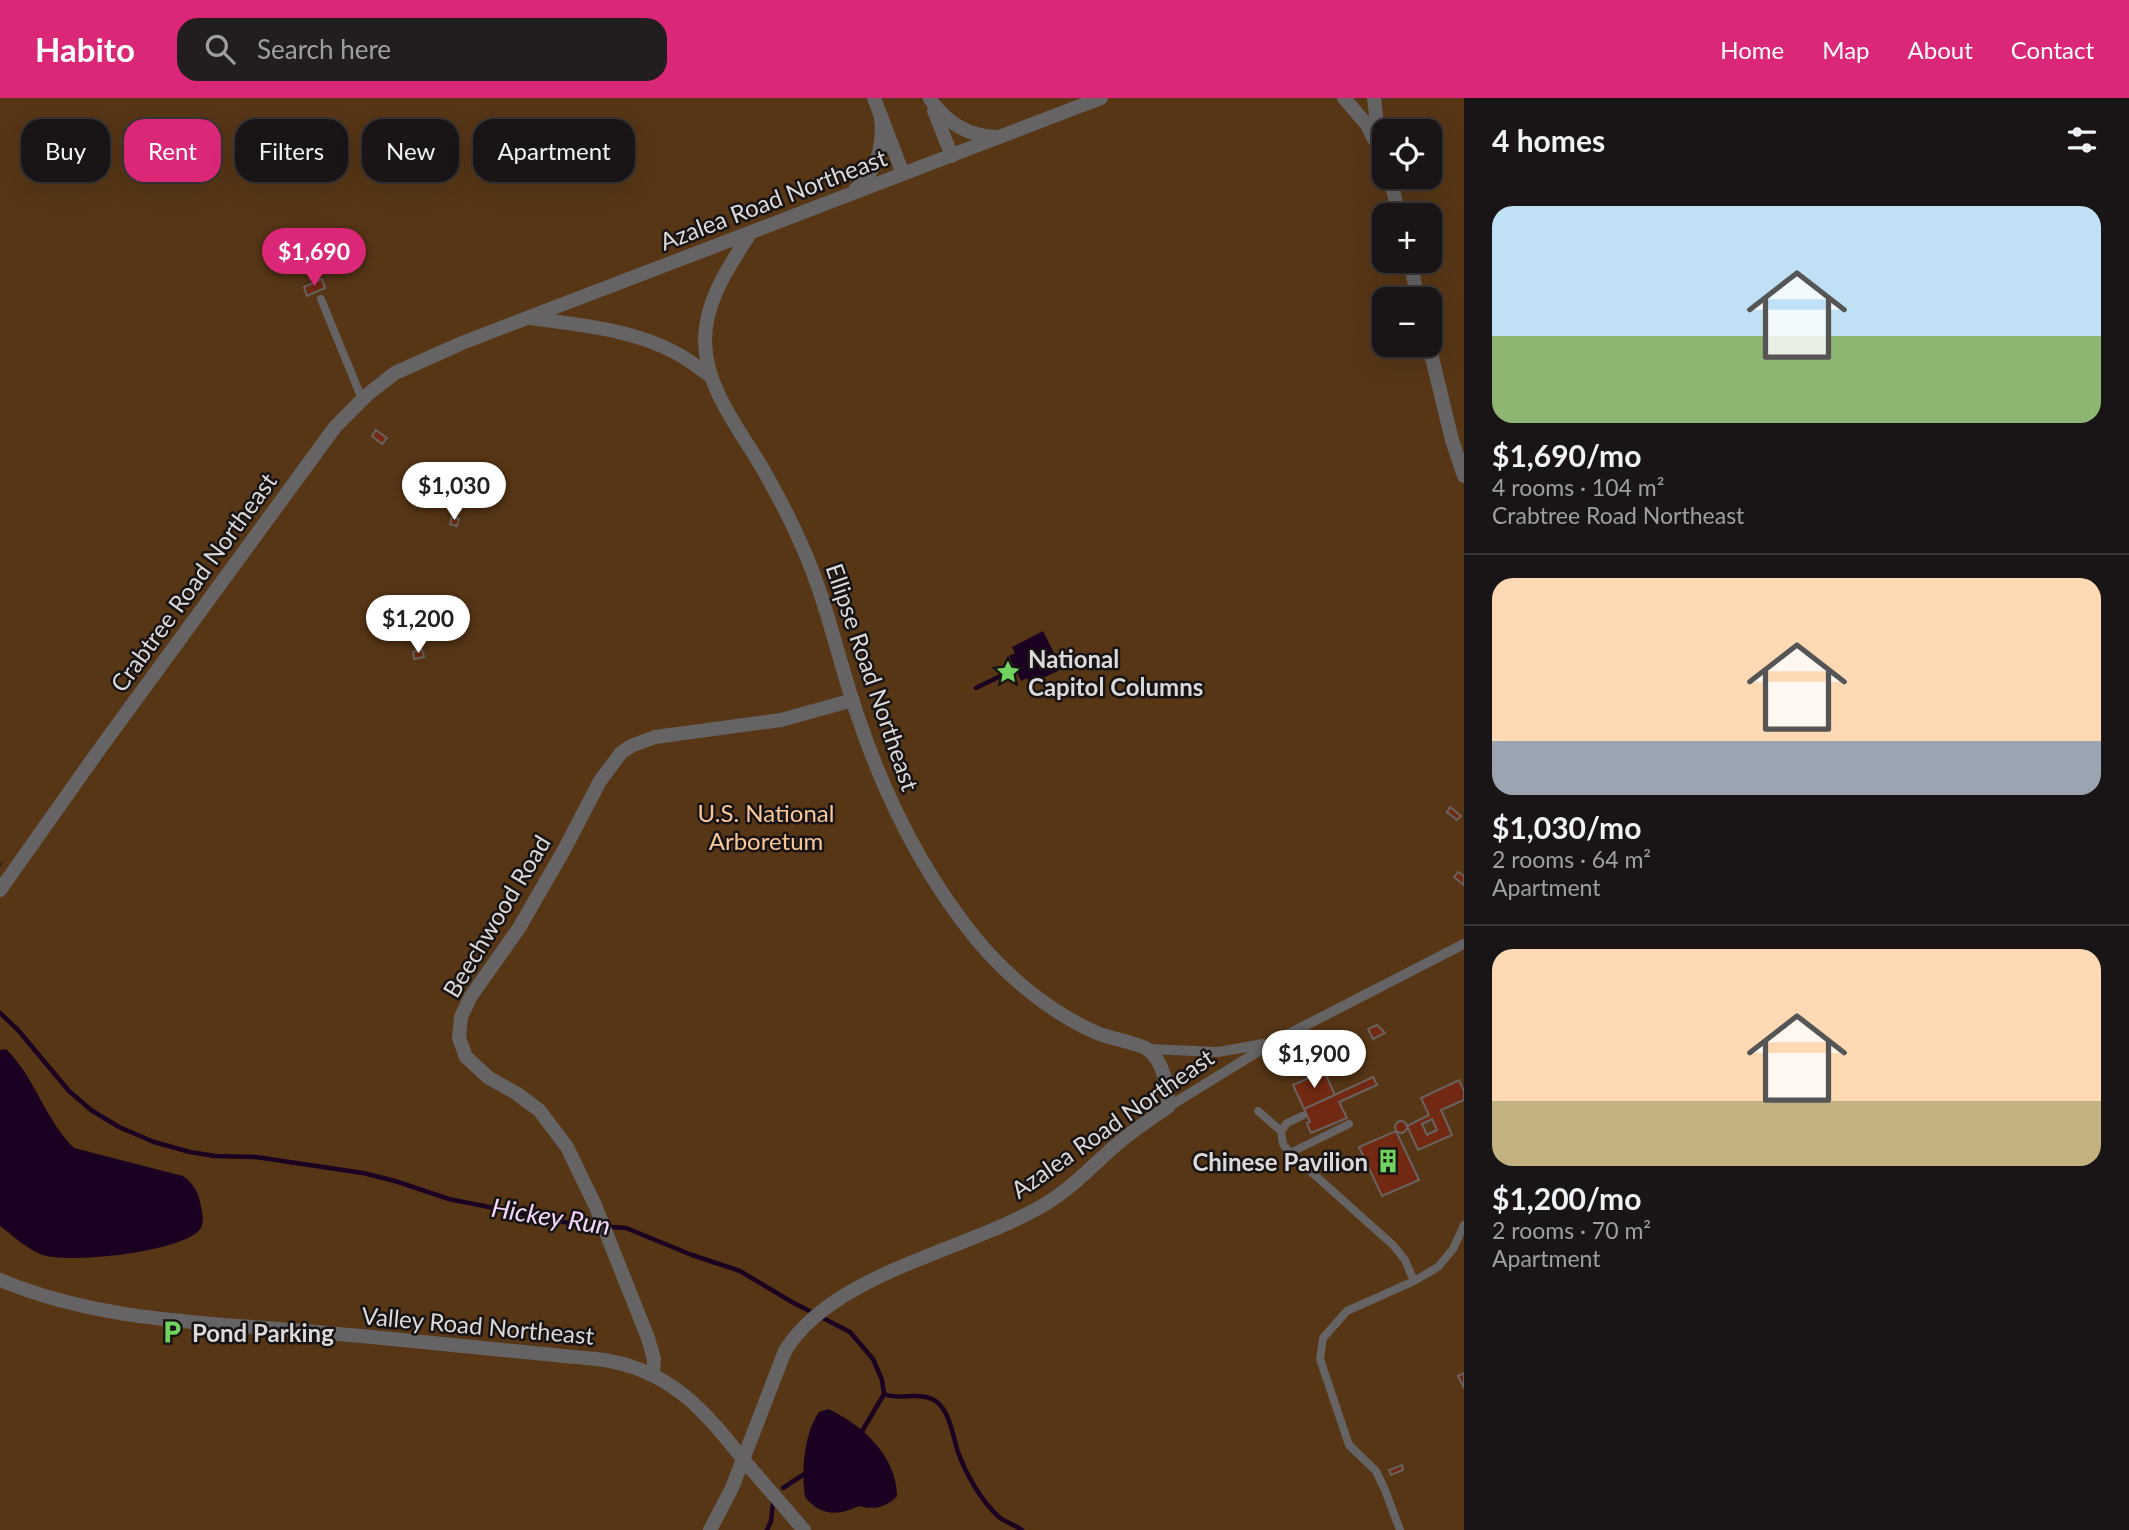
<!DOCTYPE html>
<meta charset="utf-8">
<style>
body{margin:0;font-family:Lato,sans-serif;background:#221e1f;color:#f1f3f6;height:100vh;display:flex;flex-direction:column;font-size:26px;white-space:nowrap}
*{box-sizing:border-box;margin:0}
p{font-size:23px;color:#9f9fa1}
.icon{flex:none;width:38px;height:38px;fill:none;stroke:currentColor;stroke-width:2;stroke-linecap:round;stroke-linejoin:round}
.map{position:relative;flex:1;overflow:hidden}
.side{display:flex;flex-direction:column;background:#191516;width:665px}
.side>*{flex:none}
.top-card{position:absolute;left:21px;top:21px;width:665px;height:63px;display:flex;gap:14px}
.controls{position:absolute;left:1372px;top:21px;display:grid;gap:14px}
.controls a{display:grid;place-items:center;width:70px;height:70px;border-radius:14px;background:#191516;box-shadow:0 7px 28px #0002,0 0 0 2px #373435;font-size:35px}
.price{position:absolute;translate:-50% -60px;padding:0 16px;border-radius:24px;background:#fff;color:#222;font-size:23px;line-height:46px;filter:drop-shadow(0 2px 4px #0008)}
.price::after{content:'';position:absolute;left:50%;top:42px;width:21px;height:16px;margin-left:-10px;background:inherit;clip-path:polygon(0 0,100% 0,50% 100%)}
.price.selected{background:#db2777;color:#fff}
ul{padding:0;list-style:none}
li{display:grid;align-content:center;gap:14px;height:371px;padding:0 28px}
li+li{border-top:2px solid #373435}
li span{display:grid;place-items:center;height:217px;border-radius:21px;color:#555}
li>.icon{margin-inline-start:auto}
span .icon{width:126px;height:126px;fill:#fffc;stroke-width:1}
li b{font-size:30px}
h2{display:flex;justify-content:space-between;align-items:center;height:84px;padding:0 28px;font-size:30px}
.tag{padding:0 24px;border-radius:21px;background:#191516;box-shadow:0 7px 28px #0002,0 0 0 2px #373435;font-size:24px;line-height:63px}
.tag.selected{background:#db2777;color:#fff}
header{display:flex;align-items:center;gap:42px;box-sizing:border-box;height:98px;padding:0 35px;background:#db2777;color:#fff}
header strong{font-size:33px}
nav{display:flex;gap:38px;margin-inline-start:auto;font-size:24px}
.search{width:490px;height:63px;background:#221e1f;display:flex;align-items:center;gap:18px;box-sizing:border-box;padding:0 24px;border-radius:21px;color:#9f9fa1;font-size:26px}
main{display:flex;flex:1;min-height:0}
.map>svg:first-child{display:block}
</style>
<header>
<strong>Habito</strong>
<div class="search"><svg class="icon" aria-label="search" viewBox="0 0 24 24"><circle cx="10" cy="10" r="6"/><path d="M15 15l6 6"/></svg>Search here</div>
<nav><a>Home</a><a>Map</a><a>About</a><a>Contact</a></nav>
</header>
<main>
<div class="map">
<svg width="1464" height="1432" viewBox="0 0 1464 1432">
<rect width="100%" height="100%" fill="#211c1d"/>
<!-- green -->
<path fill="#573616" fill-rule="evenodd" d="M0,0H1464V1432H0V769L4,762L0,766ZM1384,33H1430V79H1384ZM1384,117H1430V163H1384ZM1384,201H1430V247H1384Z"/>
<!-- water -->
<path fill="#1a0021" d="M1043,533L1062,571L1030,586L1027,580L1021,583L1009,558L1015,555L1012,549Z
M6,951C35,979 45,1022 74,1050L183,1078C194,1086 199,1095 201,1109C203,1116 204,1124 201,1130C186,1154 65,1167 40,1156C26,1150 12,1137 0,1128V952Z
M828,1311C862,1326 897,1359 897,1398C886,1410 873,1412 859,1408C838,1418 820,1418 805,1399C801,1372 804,1336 819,1314Z"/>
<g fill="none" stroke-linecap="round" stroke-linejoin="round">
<!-- stream -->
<path stroke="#1a0021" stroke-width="4.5" d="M976,590L1015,571
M0,915L18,932L69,993L91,1012L119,1029L154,1044L190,1054L215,1058L256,1059L363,1075L395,1083L449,1101L579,1127L626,1130L692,1157L740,1173L792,1204L850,1234L873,1261L882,1282L884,1296C901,1303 921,1292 937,1304C950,1314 953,1339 958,1354C966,1376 981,1403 999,1419C1005,1424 1015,1427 1022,1432
M861,1335L884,1296
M783,1390L809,1373
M767,1432L771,1423L773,1405"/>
</g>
<!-- building -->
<path fill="#732911" stroke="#686361" stroke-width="2" fill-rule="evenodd" d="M322,181L325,190L307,198L304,189Z
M376,332L387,340L382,346L372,338Z
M452,419L459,421L457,428L450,426Z
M422,552L424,559L414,561L413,554Z
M1450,709L1461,718L1457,722L1447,714Z
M1458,774L1464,778V787L1454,779Z
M1377,927L1385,935L1373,941L1368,931Z
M1324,973L1335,997L1304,1011L1293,987Z
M1373,979L1377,987L1339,1004L1347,1020L1311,1035L1307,1025L1310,1024L1304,1011Z
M1459,982L1464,993V1002L1441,1012L1452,1037L1418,1052L1407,1028L1429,1017L1421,1000ZM1432,1021L1437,1032L1427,1037L1422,1026Z
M1395 1029a6 6 0 1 1 12 0a6 6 0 1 1-12 0Z
M1396,1033L1419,1082L1382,1098L1359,1049Z
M1464,1275V1290L1458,1278Z
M1402,1367L1403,1372L1391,1377L1389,1372Z"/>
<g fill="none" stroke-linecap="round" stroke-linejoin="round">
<!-- service -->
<path stroke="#656364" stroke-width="8" d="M321,201L362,301
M1258,1013L1281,1033L1283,1046L1290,1055L1393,1147L1405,1162L1414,1183
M1281,1033L1287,1025L1302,1018
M1290,1055L1349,1026
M1400,1432L1385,1392L1376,1373L1349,1347L1320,1261L1323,1240L1347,1213L1414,1183L1438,1169L1453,1151L1464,1127"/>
<!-- pedestrian -->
<path stroke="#656364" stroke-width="10" d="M1148,951L1218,954L1263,946
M1168,1009L1275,943L1464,846"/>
<!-- minor -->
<path stroke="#656364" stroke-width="14" d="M874,0L903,76
M1344,0L1367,27L1374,41
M1374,0L1380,52L1384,63
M930,1C946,24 967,38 996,39
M934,13L952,58
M1390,79L1399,117
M855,92C878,71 884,48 881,18
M1410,163L1418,201
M530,220C579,227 633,231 678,256C689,262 699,270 709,277
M1429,247L1452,342L1464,378
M0,792L99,652L335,329L368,296L395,275L462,245L1101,0
M0,1182C93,1221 192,1224 291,1232C393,1240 495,1252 597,1261C670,1270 704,1312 747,1366C766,1388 785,1410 804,1432
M653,1276L654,1261L648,1240L595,1107L567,1049L539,1012L516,995L489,980L466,959L459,940L461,919L471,898L519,830L564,752L600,683L621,655L631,648L655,639L781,622L853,602
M710,1432L732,1390L785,1253C833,1174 970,1152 1047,1105C1073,1089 1093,1067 1116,1047C1132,1033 1150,1021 1168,1009C1168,990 1164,963 1147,951C1140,946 1109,940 1097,935C1051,915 1009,880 977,842C923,776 885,699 858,619C838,562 827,503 802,448C790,420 776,394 761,368C738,329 707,292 705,245C704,203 730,167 751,134"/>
</g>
<!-- icons -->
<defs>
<g id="sight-bare" transform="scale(1.89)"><path d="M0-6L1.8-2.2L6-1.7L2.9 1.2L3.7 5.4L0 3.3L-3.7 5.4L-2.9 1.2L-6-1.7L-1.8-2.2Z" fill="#70d35f" stroke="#181314" stroke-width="2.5" paint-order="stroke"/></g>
<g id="building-bare" transform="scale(1.89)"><path d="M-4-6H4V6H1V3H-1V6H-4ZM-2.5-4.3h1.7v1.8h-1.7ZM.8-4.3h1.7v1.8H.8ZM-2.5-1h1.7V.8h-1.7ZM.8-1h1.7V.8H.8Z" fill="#70d35f" stroke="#181314" stroke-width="2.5" paint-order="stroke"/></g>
<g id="parking-bare" transform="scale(1.89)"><path d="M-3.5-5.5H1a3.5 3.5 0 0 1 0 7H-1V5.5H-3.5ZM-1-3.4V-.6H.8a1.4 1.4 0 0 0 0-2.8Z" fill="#70d35f" stroke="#181314" stroke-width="2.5" paint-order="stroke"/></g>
</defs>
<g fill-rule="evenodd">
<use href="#sight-bare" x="1008" y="574"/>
<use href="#building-bare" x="1388" y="1063"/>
<use href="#parking-bare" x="172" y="1234"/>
</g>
<g text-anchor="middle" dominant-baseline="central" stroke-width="5" stroke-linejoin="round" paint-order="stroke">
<!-- street labels -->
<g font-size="24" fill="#dcd9d9" stroke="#181314">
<text transform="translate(773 101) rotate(-21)">Azalea Road Northeast</text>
<text transform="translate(193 484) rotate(-54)">Crabtree Road Northeast</text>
<text transform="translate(873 579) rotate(71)">Ellipse Road Northeast</text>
<text transform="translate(496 818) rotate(-59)">Beechwood Road</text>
<text transform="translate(1112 1025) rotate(-35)">Azalea Road Northeast</text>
<text transform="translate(478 1227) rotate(5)">Valley Road Northeast</text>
</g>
<!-- poi labels -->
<g font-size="24" font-weight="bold" fill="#dcd9d9" stroke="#181314" text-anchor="start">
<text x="1028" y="560">National<tspan x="1028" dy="28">Capitol Columns</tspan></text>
<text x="1368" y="1063" text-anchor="end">Chinese Pavilion</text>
<text x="192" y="1234">Pond Parking</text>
</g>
<!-- park labels -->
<g font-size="24" fill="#fac798" stroke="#181314">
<text x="766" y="714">U.S. National<tspan x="766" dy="28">Arboretum</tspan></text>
</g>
<!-- water labels -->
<g font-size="26" font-style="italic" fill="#f4d7fa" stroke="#181314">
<text transform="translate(551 1118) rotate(9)">Hickey Run</text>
</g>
</g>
</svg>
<div class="controls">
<a><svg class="icon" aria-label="locate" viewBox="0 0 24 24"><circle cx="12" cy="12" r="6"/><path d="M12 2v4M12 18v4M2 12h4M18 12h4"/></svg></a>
<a>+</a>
<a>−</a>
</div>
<b class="price selected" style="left:314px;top:190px">$1,690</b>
<b class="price" style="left:454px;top:424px">$1,030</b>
<b class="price" style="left:418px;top:557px">$1,200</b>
<b class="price" style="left:1314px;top:992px">$1,900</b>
<div class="top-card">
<a class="tag">Buy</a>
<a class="tag selected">Rent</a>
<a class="tag">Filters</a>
<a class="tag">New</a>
<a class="tag">Apartment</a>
</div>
</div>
<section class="side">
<h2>4 homes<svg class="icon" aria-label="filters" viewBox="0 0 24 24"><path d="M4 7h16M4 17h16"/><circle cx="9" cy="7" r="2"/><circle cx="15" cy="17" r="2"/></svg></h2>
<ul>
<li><span style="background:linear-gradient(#bfe0f5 60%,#8fb573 0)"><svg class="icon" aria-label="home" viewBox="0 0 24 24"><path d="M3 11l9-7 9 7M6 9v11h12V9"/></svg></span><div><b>$1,690/mo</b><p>4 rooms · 104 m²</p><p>Crabtree Road Northeast</p></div></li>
<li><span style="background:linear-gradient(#ffd9b3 75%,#9aa5b1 0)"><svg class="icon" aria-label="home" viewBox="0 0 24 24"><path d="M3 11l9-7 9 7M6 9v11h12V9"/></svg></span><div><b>$1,030/mo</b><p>2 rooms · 64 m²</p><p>Apartment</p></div></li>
<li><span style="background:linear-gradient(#ffd9b3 70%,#c2b280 0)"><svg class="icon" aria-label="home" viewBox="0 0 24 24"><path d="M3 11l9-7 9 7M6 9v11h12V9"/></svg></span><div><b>$1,200/mo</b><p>2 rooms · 70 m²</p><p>Apartment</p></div></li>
</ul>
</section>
</main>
